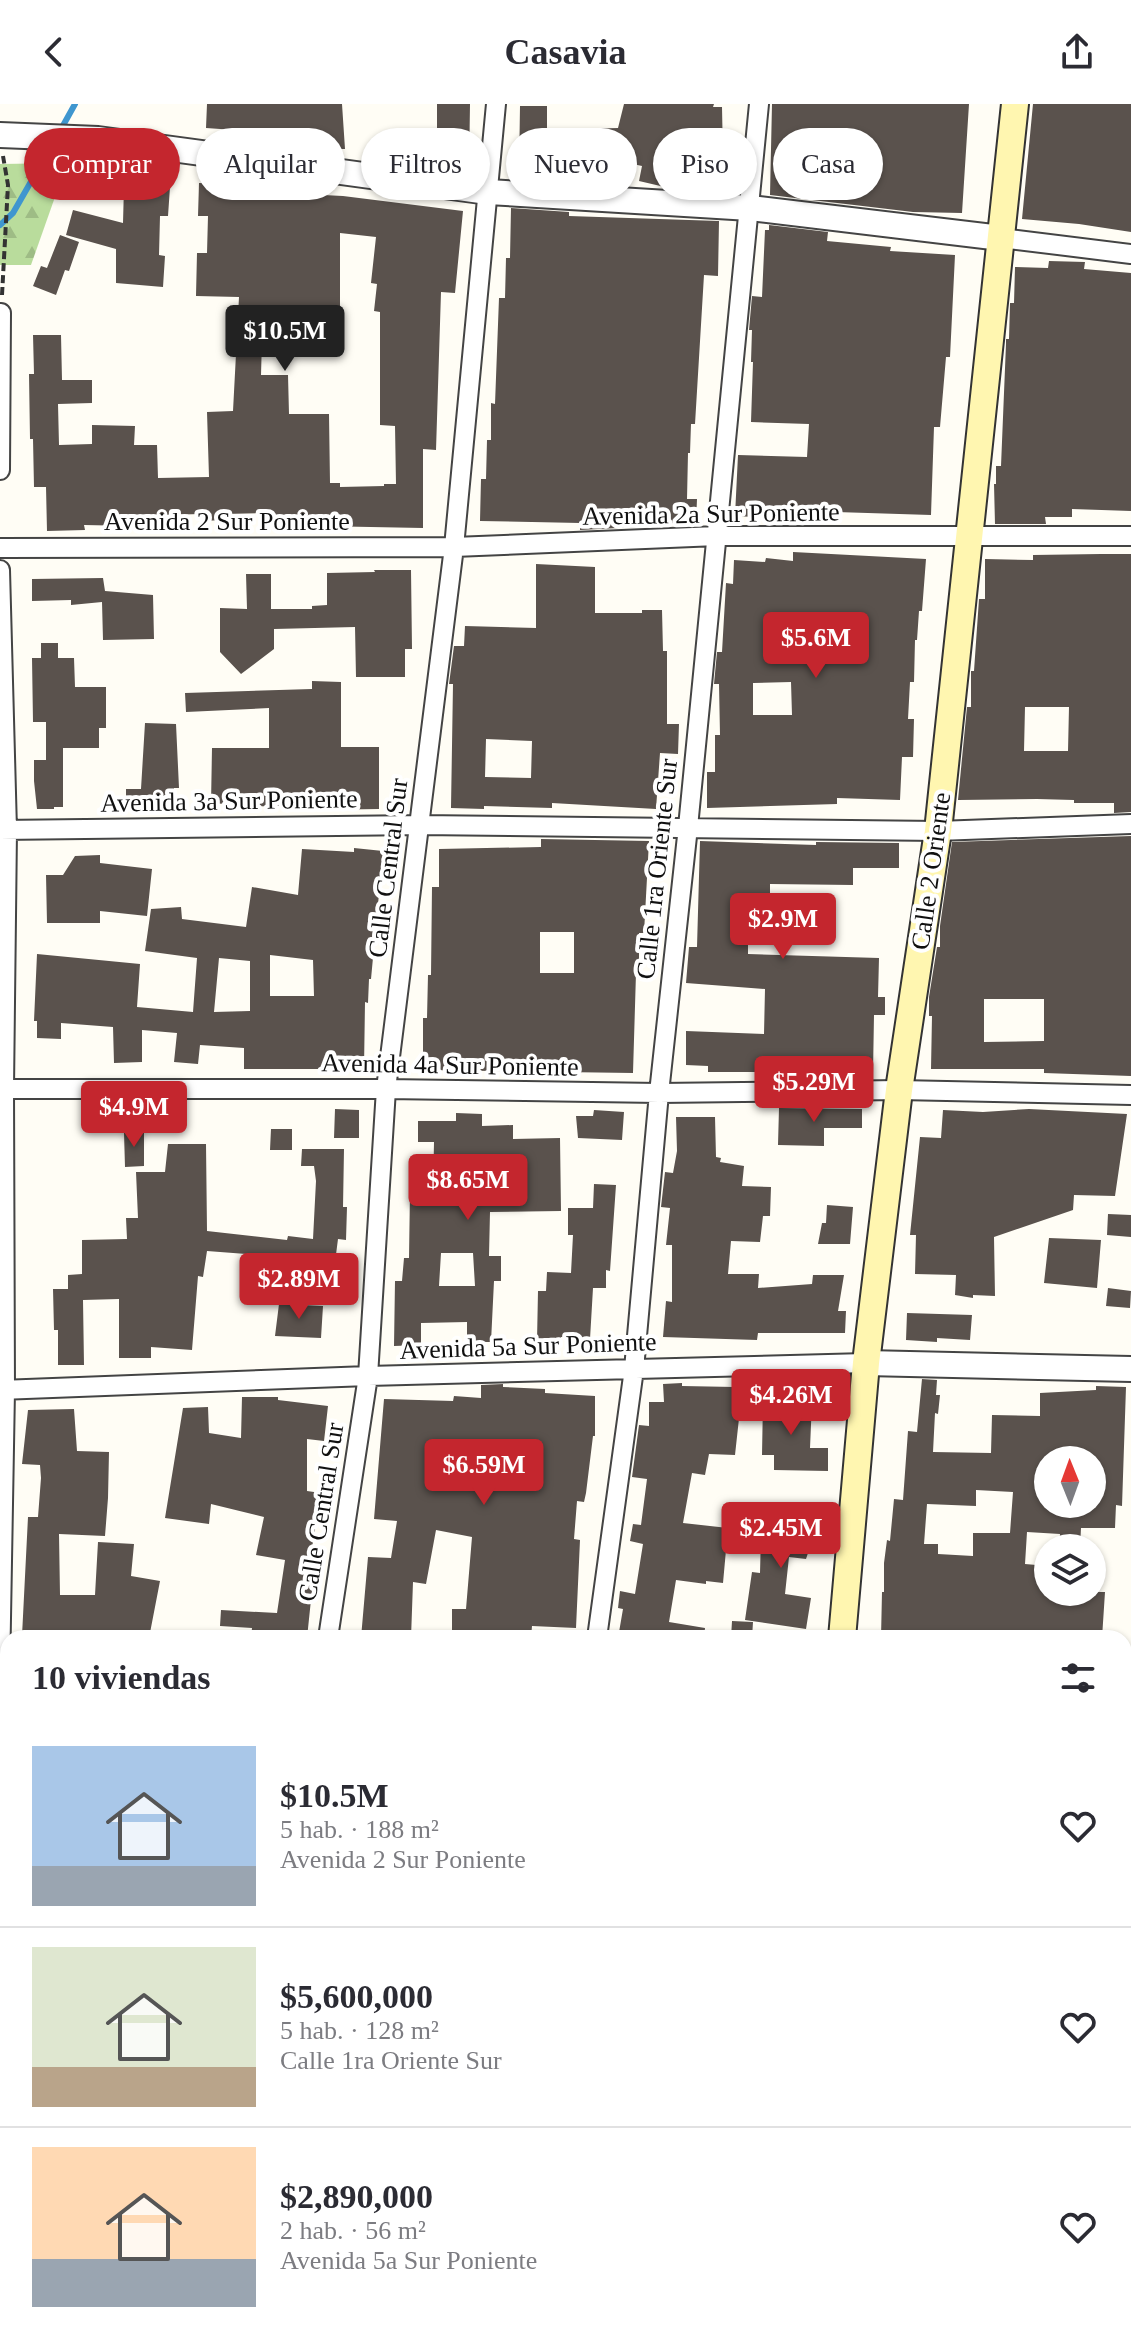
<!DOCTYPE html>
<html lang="es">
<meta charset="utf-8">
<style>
body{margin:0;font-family:"Times New Roman",serif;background:#f7f7f7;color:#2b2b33;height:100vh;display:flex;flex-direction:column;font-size:30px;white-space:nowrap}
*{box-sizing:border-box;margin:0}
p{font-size:26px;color:#7c7c81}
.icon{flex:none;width:44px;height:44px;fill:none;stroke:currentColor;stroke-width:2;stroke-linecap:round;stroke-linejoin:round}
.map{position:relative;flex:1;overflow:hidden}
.details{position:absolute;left:0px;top:1526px;width:1132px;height:714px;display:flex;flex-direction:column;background:#fff;border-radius:24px 24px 0 0;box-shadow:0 2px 6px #0004}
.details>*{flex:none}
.banner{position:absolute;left:24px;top:24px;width:1084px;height:72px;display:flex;gap:16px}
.needle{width:52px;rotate:359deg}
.buttons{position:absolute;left:1034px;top:1342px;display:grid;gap:16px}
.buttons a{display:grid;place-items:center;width:72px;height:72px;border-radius:50%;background:#fff;box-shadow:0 2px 6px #0004;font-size:40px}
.price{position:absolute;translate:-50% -68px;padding:0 18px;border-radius:8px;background:#c4262e;color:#fff;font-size:26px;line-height:52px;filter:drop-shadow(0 2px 4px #0008)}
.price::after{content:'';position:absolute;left:50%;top:48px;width:24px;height:18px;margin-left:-12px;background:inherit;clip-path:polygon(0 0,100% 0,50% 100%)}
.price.current{background:#222;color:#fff}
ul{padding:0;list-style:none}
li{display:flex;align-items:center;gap:24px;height:200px;padding:0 32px}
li+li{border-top:2px solid #e1e1e2}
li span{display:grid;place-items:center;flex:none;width:224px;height:160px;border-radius:0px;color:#555}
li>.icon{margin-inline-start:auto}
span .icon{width:96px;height:96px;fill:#fffc;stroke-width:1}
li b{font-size:34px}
h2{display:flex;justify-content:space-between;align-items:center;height:96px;padding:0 32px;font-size:34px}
.chip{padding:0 28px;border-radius:36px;background:#fff;box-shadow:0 2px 6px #0004;font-size:28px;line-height:72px}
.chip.current{background:#c4262e;color:#fff}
header{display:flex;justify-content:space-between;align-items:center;height:104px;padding:0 32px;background:#fff;font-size:36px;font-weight:800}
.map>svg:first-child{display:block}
</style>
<header><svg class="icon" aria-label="back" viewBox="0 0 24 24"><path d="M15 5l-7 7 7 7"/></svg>Casavia<svg class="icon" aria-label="share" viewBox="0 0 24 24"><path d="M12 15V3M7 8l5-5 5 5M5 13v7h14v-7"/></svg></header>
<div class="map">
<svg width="1131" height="2239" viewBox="0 0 1131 2239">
<defs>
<pattern id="forest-firs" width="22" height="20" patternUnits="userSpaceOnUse" patternTransform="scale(2)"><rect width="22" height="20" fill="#b9dc9c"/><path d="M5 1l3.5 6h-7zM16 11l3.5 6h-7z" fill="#9ebc85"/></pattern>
</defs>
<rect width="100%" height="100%" fill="#fffdf5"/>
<!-- forest -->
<path fill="url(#forest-firs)" d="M67,59L31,161H0V60Z"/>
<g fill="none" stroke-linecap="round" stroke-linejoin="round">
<!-- stream -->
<path stroke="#3f96cf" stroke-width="6" d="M60,27L75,0
M0,121L13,109L52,41"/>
</g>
<!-- building -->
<path fill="#5a524d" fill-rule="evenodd" d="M207,0H342L345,45H292V30L206,24Z
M437,0H470L469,66L443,65V57L386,56V27L437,28Z
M624,0H714L713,3H722L723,53L732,54L729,88L669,84L639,77L642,62L597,52H569V68L519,67L520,2H547V31H581V25L618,24Z
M772,0H969L962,109L913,108L770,91Z
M1033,0H1131V128L1079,120L1022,115Z
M244,76H263V88L343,92L463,107L455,189L441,188L436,346L423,345V424L266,421L265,409L224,410V416L202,417V410L159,411V427L134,428V422L84,421L85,426L47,427L46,383H34L33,335H30L29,270H34L33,231H61L62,276H92V299L58,300L59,341L92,340V321L135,322L134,341H157L158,374L209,373L207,308L233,307L239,193L196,192L197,149H207L208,112H198L199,79L244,80ZM340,129L376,133L371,179L377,180L374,207L380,208V321L395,322L396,380H384V382L340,383V379H330L329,310H289L288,271H261L263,201L311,202V207H340Z
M124,82L170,83L168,112H160L159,151L165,152L163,183L116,179V145L66,131L73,106L123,119Z
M511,104L569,108V112L719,117L718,172L704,171L695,320H691L690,349H688L687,395H697L696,420L639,418L638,423L580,426V419L480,417L481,375H486L487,336H491V299L495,300L499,194H505L506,154H510Z
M769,121L828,128L827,137L891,143L890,147L955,151L950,253H946L940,323H934L931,411L836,408L835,417L735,412L738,351L807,353L809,320L751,318L753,258H751L752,226H749L752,192L762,193L765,126H769Z
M60,131L79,138L69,167L65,166L56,191L33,182L41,162L47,164Z
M1049,157L1085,158L1084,165L1131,169V407L1072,405V413H1045L1046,420H995L994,380H996V362H1001L1006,240V235H1009L1010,199H1014L1015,163L1048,164Z
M793,448L926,455L922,507H919L917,536H915L914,578H910L908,615H914L913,653H902L900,696L837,694V700L707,704V668H715V631H720L719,580H714L717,548H722L726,479L733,480L734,456L765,458L766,454L793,457ZM791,578L792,611H753V579Z
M1101,450H1131V708L1114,709V699H1074V696L1037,695L958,696L967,603H971V567H974L979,495H985V455L1033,456V451ZM1025,603H1069L1068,647H1024Z
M536,460L595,463V509H642V506H662L663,547H667V620H679L678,650L660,649L656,705L552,699V704L484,702V705L451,704L453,580H449L454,542H464L465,522L536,524ZM486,635L532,637L531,674L485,673Z
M374,466H411L412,545H405V573H356L355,523L274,525V545L241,570L220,548V504L247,505L246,470H271V505H312V502L327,501V469L375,468Z
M103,474L105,487L153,491L154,535L103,536L102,498L71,501V496L32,497V475Z
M41,539H58V554H74L75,583H106V624H99V644H63V703H54V705H37L34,677V656H46V618H33L32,554H41Z
M312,577L341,578V643H379V705L314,706V701L240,703L239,699L211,700L212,644H269V604L186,608L185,589L312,585Z
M145,619L176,620L179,684H174V694H143V704H126V685H141Z
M1131,732V972L1044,969V965H931L932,912H929V893L937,843H940V822L952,738ZM984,895H1044V937L984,938Z
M541,735L649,737L644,829H639V869H636L633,969L423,966V914H427L428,871H431L432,783H439V745L541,743ZM540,828H574V869H540Z
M700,737L816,741V738L899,739V764H853V781L770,780V816H748V850L879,854L878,893H885V911H874L873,969L837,968V958L786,957V972H764V968H708V962L686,961V927L764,930L765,885L686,879L689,843H697Z
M354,744L383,747L371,875H369L368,899L365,898L364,965H244V944L200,941L198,960L174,958L177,929L142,926V958L114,959L113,923L61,919V935L37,934V917H34L37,850L140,860L137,903L193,908L197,854L145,847L151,805L181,803L182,815L246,823L252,783L298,791L302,745L354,748ZM270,851L313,856L314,892H270ZM219,854L250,857V907L214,908Z
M100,751V759L152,765L147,812L100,807V819H47L46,771H63L75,752Z
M779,1004L862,1005V1024H824V1042L778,1041Z
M335,1005L359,1006V1034H334Z
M1029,1005L1127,1010L1115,1092L1074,1091L1073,1106L994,1133L995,1192L973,1191V1194L955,1191L956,1171L915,1170L916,1131H910L920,1033L941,1034L943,1006L983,1008Z
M594,1006L624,1008L622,1036L578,1034L576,1012H593Z
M456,1009L482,1010V1022L513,1021V1035L560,1034L561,1107L490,1108L489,1152H501V1177H494L491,1238H467V1218L421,1219V1241L394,1242L395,1177H402L404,1154H409L410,1087L433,1089L434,1038H418V1017H456ZM441,1149H473L475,1182H439Z
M676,1013H715L716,1053L721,1054L720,1058L744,1062L742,1082L771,1083L770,1112H763L760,1138L731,1137L728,1170H759L758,1184L812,1180L813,1171H844L838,1207H846L845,1229H758L757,1236L663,1233L666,1197L672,1198V1141H666L670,1104L661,1103L665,1068L673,1069L677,1047Z
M271,1025H292V1046H270Z
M144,1028V1062L125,1063L124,1029Z
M168,1040H206L207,1127L287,1136L288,1132L313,1135L316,1077L314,1062H301L302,1045H344L343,1103H347L346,1136L338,1135L334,1166L284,1159L285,1153L207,1147L203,1173L198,1172L192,1246L151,1243V1254H119V1195L83,1196L84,1261H58V1226H54L53,1185H68V1171L82,1170V1136L127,1135L126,1114H138L136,1068H165Z
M594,1080L616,1081L610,1167L606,1166V1184H593L590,1235L561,1233V1238L537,1237L538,1187H546L547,1168L571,1169L573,1131H568V1104H593Z
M827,1101L853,1103L850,1140H818L822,1119H826Z
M1108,1110L1131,1111V1133L1107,1131Z
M1049,1134L1101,1136L1097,1184L1044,1179Z
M1108,1184L1131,1187L1130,1204L1106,1202Z
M279,1200L323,1202L321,1234L275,1232Z
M907,1209L972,1211L970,1236L937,1234V1238L906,1236Z
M922,1275L937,1276L936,1291H940L938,1310L935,1309L933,1348L991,1349L992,1311L1040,1312V1289L1096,1286V1282L1126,1283L1122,1402L1116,1401L1115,1424H1081L1080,1444H1059L1060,1430L1027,1428L1025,1460L1048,1462V1488H1105L1102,1534H881L882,1488H884V1459L887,1436L890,1437L894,1395L903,1396L908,1327L917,1328ZM1048,1354H1092V1400H1048ZM976,1386L1013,1388L1010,1429H973V1452L938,1450V1440H924L927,1400L976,1402Z
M682,1279V1282L735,1283V1296H741L735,1351L709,1350L705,1371L692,1369L683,1419L728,1424L723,1479L706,1477V1480L676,1476L669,1518L705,1524L704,1534H618L623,1505L618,1504L620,1487L635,1490L643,1440L630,1437L633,1420L641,1421L647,1375L632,1373L639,1321L649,1322V1298H664L663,1280Z
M503,1280V1283L545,1285V1289L595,1292V1332H593L586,1389L584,1398L577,1397L574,1435L580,1436L576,1524L532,1522L531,1534H452V1505H466L472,1433L436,1426L426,1480L413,1478L411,1534H361L368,1453L391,1454L397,1417L374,1415L384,1295L453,1297L454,1292L481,1294V1281ZM439,1341H479V1383L435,1373Z
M242,1293H278V1296L328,1302L324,1337L307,1335V1387L321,1389L311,1450L315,1451L311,1466L314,1467L307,1534H251L252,1524L220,1522L221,1506L277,1509L285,1456L256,1451L264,1413L211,1400L209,1420L165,1414L183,1304L208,1303L209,1329L241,1334Z
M763,1296L812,1297L810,1344H828V1367L774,1366V1351H762Z
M74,1305L77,1347L109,1348L108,1394L105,1432L59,1430L60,1491H95L98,1438L134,1440L131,1472L160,1477L149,1534L113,1530L112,1533L85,1527V1532H22L28,1413H38L41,1374L40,1361L22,1360L28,1306Z
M769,1404H813L808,1449L806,1455L789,1453L785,1490L811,1494L806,1525L745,1516L752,1468L760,1469L761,1430H769Z
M732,1517L753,1518L752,1534H731Z"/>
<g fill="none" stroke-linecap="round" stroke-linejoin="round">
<!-- minor casing -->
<g stroke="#444" stroke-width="22">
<path id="minor" d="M1001,134L1131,150
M0,366L1,209
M0,444L454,443L717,432H1131
M0,466L7,726L4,985L5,1286L0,1571
M0,726L420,721L938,727L1131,720
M0,985H386L659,989L899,986L1131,991
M0,1286L368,1272L866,1259
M328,1534L368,1272L386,985L454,443L496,0
M597,1534L634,1265L659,989L688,723L759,0
M1124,1897H1131
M0,2115L4,2126
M1124,2178L1131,2179
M259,2239L260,2232
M434,2239L441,2232
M991,2239V2232"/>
</g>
<!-- tertiary casing -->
<g stroke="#444" stroke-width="28">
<path id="tertiary" d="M0,31L98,35L488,88L750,104L1001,134
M866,1259L1131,1265"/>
</g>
<!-- secondary casing -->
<g stroke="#333" stroke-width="30">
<path id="secondary" d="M842,1534L866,1259L899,986L938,727L1015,0
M1124,1650L1131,1575
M790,2232V2239
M815,2232L816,2239"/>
</g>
<!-- path -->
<path stroke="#333" stroke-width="4" stroke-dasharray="8 4" stroke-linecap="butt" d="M2,191L8,81L3,52"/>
<!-- minor -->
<use href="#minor" stroke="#fff" stroke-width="18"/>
<!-- tertiary -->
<use href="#tertiary" stroke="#fff" stroke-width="24"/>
<!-- secondary -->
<use href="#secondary" stroke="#fff6b0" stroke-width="26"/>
</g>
<g text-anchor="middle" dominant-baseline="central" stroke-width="8" stroke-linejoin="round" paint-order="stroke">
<!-- street labels -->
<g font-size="26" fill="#111" stroke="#fff">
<text transform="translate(711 410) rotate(-1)">Avenida 2a Sur Poniente</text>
<text x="227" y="417">Avenida 2 Sur Poniente</text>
<text transform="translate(229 697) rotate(-1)">Avenida 3a Sur Poniente</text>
<text transform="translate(388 764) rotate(-83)">Calle Central Sur</text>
<text transform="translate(657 765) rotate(-84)">Calle 1ra Oriente Sur</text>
<text transform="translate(931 767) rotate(-82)">Calle 2 Oriente</text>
<text transform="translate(450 961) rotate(1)">Avenida 4a Sur Poniente</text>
<text transform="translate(528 1242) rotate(-2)">Avenida 5a Sur Poniente</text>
<text transform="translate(321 1408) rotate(-81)">Calle Central Sur</text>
</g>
</g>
</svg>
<div class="buttons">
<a><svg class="needle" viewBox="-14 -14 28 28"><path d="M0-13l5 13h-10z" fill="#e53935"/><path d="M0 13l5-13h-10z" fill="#7c7c81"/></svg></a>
<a><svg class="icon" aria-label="layers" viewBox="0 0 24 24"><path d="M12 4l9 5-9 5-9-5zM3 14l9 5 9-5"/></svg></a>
</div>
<b class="price current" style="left:285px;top:269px">$10.5M</b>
<b class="price" style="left:816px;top:576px">$5.6M</b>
<b class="price" style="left:783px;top:857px">$2.9M</b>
<b class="price" style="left:814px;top:1020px">$5.29M</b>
<b class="price" style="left:134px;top:1045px">$4.9M</b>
<b class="price" style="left:468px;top:1118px">$8.65M</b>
<b class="price" style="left:299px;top:1217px">$2.89M</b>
<b class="price" style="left:791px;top:1333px">$4.26M</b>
<b class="price" style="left:484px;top:1403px">$6.59M</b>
<b class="price" style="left:781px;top:1466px">$2.45M</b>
<div class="banner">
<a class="chip current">Comprar</a>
<a class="chip">Alquilar</a>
<a class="chip">Filtros</a>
<a class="chip">Nuevo</a>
<a class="chip">Piso</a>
<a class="chip">Casa</a>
</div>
<section class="details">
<h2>10 viviendas<svg class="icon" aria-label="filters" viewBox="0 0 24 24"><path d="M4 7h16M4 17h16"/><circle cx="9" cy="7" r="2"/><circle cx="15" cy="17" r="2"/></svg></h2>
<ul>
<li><span style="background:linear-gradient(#a9c7e8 75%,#9aa5b1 0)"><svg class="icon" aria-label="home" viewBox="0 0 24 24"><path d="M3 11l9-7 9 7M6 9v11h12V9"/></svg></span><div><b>$10.5M</b><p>5 hab. · 188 m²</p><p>Avenida 2 Sur Poniente</p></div><svg class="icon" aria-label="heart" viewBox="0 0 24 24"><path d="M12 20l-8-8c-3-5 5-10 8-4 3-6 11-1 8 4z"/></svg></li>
<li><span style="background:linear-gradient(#dfe7d0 75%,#b9a48a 0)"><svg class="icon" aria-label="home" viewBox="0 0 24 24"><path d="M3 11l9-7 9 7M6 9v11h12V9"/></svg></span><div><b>$5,600,000</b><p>5 hab. · 128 m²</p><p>Calle 1ra Oriente Sur</p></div><svg class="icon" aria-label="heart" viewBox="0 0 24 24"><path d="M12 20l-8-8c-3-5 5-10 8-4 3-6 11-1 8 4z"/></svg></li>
<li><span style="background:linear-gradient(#ffd9b3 70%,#9aa5b1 0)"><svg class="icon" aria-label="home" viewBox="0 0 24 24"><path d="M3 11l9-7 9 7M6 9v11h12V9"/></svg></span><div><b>$2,890,000</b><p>2 hab. · 56 m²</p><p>Avenida 5a Sur Poniente</p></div><svg class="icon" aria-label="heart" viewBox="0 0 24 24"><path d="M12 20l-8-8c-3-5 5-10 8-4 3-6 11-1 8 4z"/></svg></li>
</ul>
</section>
</div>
